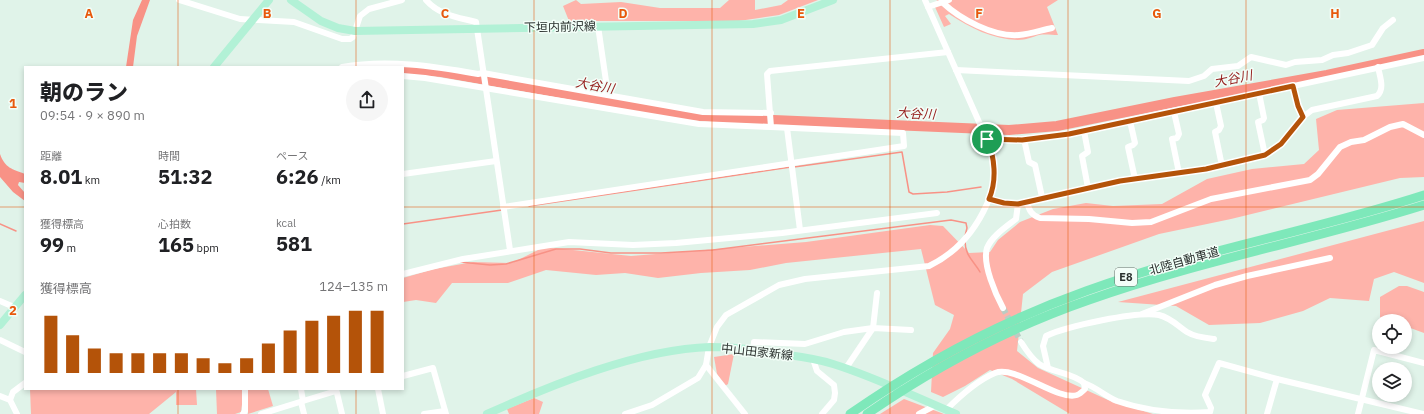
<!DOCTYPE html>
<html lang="ja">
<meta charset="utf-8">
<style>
body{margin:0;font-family:"IBM Plex Sans","Noto Sans JP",sans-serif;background:#f6f6f6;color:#202124;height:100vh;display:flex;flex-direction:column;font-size:15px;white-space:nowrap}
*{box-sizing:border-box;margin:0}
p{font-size:13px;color:#757577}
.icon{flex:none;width:22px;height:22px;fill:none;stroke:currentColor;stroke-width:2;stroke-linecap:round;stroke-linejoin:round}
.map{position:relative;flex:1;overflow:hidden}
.side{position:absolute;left:24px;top:66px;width:380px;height:324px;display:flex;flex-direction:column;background:#fff;border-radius:0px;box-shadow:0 2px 6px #0003}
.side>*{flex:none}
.buttons{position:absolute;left:1372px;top:314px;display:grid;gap:8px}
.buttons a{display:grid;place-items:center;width:40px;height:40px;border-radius:50%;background:#fff;box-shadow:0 2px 6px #0003;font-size:20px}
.pin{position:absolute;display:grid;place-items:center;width:34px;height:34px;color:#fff;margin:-17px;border:2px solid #fff;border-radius:50%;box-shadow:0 1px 4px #0007}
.round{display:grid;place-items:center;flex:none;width:42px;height:42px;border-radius:21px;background:#f6f6f6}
.headline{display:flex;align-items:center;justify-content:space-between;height:68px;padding:0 16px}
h1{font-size:22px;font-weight:800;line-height:30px}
.stats{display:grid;grid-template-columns:repeat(3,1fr);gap:6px;height:68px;padding:4px 16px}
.stats div{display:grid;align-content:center}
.stats b{font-size:20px;font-weight:800}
.stats small{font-size:11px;font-weight:400}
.stats p{font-size:11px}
.chart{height:112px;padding:8px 16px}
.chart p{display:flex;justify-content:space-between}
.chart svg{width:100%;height:72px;margin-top:4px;stroke:#b45309;stroke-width:6}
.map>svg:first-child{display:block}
</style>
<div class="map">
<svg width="1424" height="414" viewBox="0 0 1424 414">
<rect width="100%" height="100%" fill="#e0f3e9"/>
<g fill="#feb3aa">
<path d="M576,0l5,4 40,-2 39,6h60l9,-8h26v10l26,-5 7,-5h30l-39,15 -40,6h-170l-6,-15z"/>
<path d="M937,0h121l-11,7 11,28c-6,0 -13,-1 -19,0 -7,2 -13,5 -21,5 -26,-1 -48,-12 -69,-26l-4,2 6,8 -7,3 -9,-20z"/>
<path d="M1424,103v74l-24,1 -169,41 -72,15 -107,38 -29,22 -6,57 21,17 70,32 45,14h-83l-58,-35 -22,-9 -25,16 -22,11 -12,-5 2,-39 17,-24 4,-14 -19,-10 -14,-56 -135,14 -36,7 -49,3 -43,5 -33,-5 -29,2 -50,-5 -38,13h-56l-16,20 -20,-3 -13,2v-24l31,-9 39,-7 39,1 32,-16 87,9 175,-14 124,-17 13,1 26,27 21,-1 8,-12 22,-18 33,-13 33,-6 27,3 49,-2 45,-25 45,-10 52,-5 15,-14 -3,-31 21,-9z"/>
<path d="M1424,221v62l-30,-11 -20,7 -5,22 -39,-3 -27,13 -43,12 -51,2 -33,-19 -58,-4z"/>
<path d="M1399,286h8l17,6v41l-19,-7v-5l-25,-1v-23z"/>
<path d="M734,354l-6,30 -3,2 -8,-12 -3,-17z"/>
<path d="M30,389h166l1,16h-21v-13l-27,22h-118z"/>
<path d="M216,389h28l-3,23 -6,2h-18z"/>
<path d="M248,389h20l5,17 -25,8z"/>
<path d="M534,398l9,4 -4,12h-30l-2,-5z"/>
<path d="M904,399l40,15h-64z"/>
</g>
<g fill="#f89286">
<path d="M142,0h8l-13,36 -4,31h-7l7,-47z"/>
<path d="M0,154c5,14 12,15 25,20v9l-6,-1 -1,3 7,8v8l-12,-9 -13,-15z"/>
</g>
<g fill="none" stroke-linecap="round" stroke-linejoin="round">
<g stroke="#f89286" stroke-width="1.5">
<path d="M794,167l108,-15 7,40 4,2 34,-2 34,-5"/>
<path d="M529,206l262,-39"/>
<path d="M0,224l16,7"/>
<path d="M403,224l99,-14"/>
<path d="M965,241c0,15 9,20 15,31"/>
<path d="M460,262l30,3 16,-1 50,-15h24l31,4h50l52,-3 238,-30 15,3 1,5 -2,8"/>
</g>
<path stroke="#f89286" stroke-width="10" d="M403,69l38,3 245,43 40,3 283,12 48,-4 118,-24 152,-27 97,-21"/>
<path stroke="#bbccc3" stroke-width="6" stroke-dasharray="6 3" stroke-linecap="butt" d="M1003,308l18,34"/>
<g stroke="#fff" stroke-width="6">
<path d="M179,0l61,19 54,3 48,17h8l3,-2 7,-21 9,-7 33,-9"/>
<path d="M426,0c13,15 31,17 50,22l34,228"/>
<path d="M942,2c18,17 51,35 77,33 11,-1 23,-5 33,-7"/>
<path d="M928,7l21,-7"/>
<path d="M598,26l10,69"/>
<path d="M342,67c45,-8 91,-1 136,7l5,-1 220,39 68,1"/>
<path d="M956,70l233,11 15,-5 8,-7 26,-3 13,-9 35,8 9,-3 27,-2 11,-5 15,-2 24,-8 11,-17 10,-8"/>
<path d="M403,76l22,2 274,46 72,3"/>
<path d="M1293,86l5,20 5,11"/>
<path d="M1259,93l5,25 -1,2 -5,2 7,33"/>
<path d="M1216,103l5,23 -2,4 -4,2 7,34"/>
<path d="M1174,112l5,22 -2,4 -5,1 7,34"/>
<path d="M1130,121l5,22 -2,2 -5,2 7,32"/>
<path d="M787,128l13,102"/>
<path d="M1084,131l4,21 -6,4 6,32"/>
<path d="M987,139l35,1 47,-6 355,-76"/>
<path d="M1024,139l5,23 6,3 7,32"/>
<path d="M403,174l93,-13"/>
<path d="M989,199l15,4 14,1"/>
<path d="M1027,202c2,8 4,13 13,16l49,1 43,4 19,-1 60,-23 99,-19 8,-6 22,-27 11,-5 13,-2 26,-13 13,-3 21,11"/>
<path d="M503,207l401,-61 -1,-13 -132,-6 -4,-53 3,-3 178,-19"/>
<path d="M403,274l60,-15 106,-17 64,3 43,-2 106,-10 155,-20"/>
<path d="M0,301l14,6"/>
<path d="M1003,308c-7,-13 -21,-44 -16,-60 5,-12 19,-21 29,-29l2,-15 102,-23 86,-12 42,-9 17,-5 16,-11 22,-27 9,-7 65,-14c8,-7 3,-19 1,-29"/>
<path d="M1142,314l73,-29 32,-9 83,-18"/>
<path d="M0,340l25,12"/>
<path d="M753,350l1,-8 51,2 39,-12 29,-4 38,2"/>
<path d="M813,359l4,12 17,14 1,8 -1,7 -12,14"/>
<path d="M706,365l39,49"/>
<path d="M846,368l27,-40 4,-35"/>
<path d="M1048,368l-5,-22 3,-10c21,-10 91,-25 113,-21 12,3 19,11 28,17 8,5 18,6 27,7"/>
<path d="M403,376l30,-8 13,46"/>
<path d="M1084,383c12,4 21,13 33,18 29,10 62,13 93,11l1,-4 -6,-13 14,-32 58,16 146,35"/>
<path d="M336,389l6,25"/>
<path d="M378,389l5,25"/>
<path d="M0,396l10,4 3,-8 12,-9"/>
<path d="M10,400l7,14"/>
<path d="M303,401l33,-10"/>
<path d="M301,402l3,12"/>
<path d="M946,410c13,-13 32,-30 49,-37 21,-8 62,28 82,22 3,-1 6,-4 8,-6l-1,-6c-13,-11 -31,-10 -45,-19 -8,-6 -13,-14 -18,-22"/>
<path d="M243,414l2,-3v-22"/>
<path d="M261,414l42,-13 -2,-12"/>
<path d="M424,414l21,-3"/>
<path d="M625,414l27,-9 46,-27 8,-13 3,-18 8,-20 9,-12 53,-30 26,-6 124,-13c27,-13 46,-35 58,-62 2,-5 5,-10 6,-15 2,-14 0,-27 -2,-40l-66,-149"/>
<path d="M919,414l17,-9"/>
<path d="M1267,414l10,-35"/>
<path d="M1358,414l16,-64 50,13"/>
</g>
<g stroke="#b2f1d6" stroke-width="8">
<path d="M291,0l30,21 17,7 17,3 398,-7 28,-4 52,-20"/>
<path d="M214,67l55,-67"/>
<path d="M0,325l25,-30"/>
<path d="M487,414c64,-29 152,-65 223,-67 26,0 52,3 78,8 15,2 30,4 45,9 42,13 82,33 123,50"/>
</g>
<g stroke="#7ee8ba" stroke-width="9">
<path d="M850,414c73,-51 152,-93 236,-123 110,-40 227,-60 338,-96"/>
<path d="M867,414c68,-47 144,-87 222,-114 110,-39 224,-60 335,-95"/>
</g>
</g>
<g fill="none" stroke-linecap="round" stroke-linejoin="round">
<g stroke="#fff" stroke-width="8">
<path id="route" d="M1293,86l5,20 5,11 -22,27 -16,11 -59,14 -86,12 -102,23 -14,-1 -15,-4c8,-18 6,-42 -2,-60l35,1 47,-6z"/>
</g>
<use href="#route" stroke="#b45309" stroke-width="5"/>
</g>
<path fill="none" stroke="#e8590c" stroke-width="1" stroke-opacity="0.55" d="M178,0v67M356,0v67M534,0v414M712,0v414M890,0v414M1068,0v414M1246,0v414M0,207h25M403,207h1021M178,389v25M356,389v25"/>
<g text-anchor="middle" stroke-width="3" stroke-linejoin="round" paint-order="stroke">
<rect fill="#f3fef8" stroke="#666e6a" stroke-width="1" x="1115" y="268" width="22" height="18" rx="3"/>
<g font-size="11" font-weight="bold" fill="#29302d">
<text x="1126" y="281">E8</text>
</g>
<g font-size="12" fill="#29302d" stroke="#f3fef8">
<text transform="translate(560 27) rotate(-1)" y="4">下垣内前沢線</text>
<text transform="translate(1184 261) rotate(-16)" y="4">北陸自動車道</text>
<text transform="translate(757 352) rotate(6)" y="4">中山田家新線</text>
</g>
<g font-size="13" font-style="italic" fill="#951d1b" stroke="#f3fef8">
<text transform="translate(1233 78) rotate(-11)" y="5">大谷川</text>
<text transform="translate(595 85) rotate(10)" y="5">大谷川</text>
<text transform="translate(916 113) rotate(3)" y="5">大谷川</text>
</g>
</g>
<g font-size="13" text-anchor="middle" font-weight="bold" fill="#e8590c" stroke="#f3fef8" stroke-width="3" stroke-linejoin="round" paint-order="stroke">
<text x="89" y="18">A</text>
<text x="267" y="18">B</text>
<text x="445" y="18">C</text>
<text x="623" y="18">D</text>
<text x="801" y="18">E</text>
<text x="979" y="18">F</text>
<text x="1157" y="18">G</text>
<text x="1335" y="18">H</text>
<text x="13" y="108">1</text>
<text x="13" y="315">2</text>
</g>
</svg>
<div class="buttons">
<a><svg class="icon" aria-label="locate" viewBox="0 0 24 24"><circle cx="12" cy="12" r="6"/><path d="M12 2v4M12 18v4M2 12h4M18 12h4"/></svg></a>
<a><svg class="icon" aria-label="layers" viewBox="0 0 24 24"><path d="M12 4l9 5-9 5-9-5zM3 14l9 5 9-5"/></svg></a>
</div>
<div class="pin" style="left:987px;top:139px;background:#1e9e55"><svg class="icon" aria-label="arrive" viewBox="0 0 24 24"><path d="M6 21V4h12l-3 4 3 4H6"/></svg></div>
<section class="side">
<div class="headline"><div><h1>朝のラン</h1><p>09:54 · 9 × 890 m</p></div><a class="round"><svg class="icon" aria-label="share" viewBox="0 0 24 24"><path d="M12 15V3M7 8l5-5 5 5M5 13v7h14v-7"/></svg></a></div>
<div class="stats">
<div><p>距離</p><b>8.01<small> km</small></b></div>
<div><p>時間</p><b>51:32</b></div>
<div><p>ペース</p><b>6:26<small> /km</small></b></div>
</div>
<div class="stats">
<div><p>獲得標高</p><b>99<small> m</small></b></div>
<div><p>心拍数</p><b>165<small> bpm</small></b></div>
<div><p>kcal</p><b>581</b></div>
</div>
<div class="chart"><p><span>獲得標高</span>124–135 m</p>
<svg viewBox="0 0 160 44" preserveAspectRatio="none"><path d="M5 44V9M15 44V21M25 44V29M35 44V32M45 44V32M55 44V32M65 44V32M75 44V35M85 44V38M95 44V35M105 44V26M115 44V18M125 44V12M135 44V9M145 44V6M155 44V6"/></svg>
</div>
</section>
</div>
